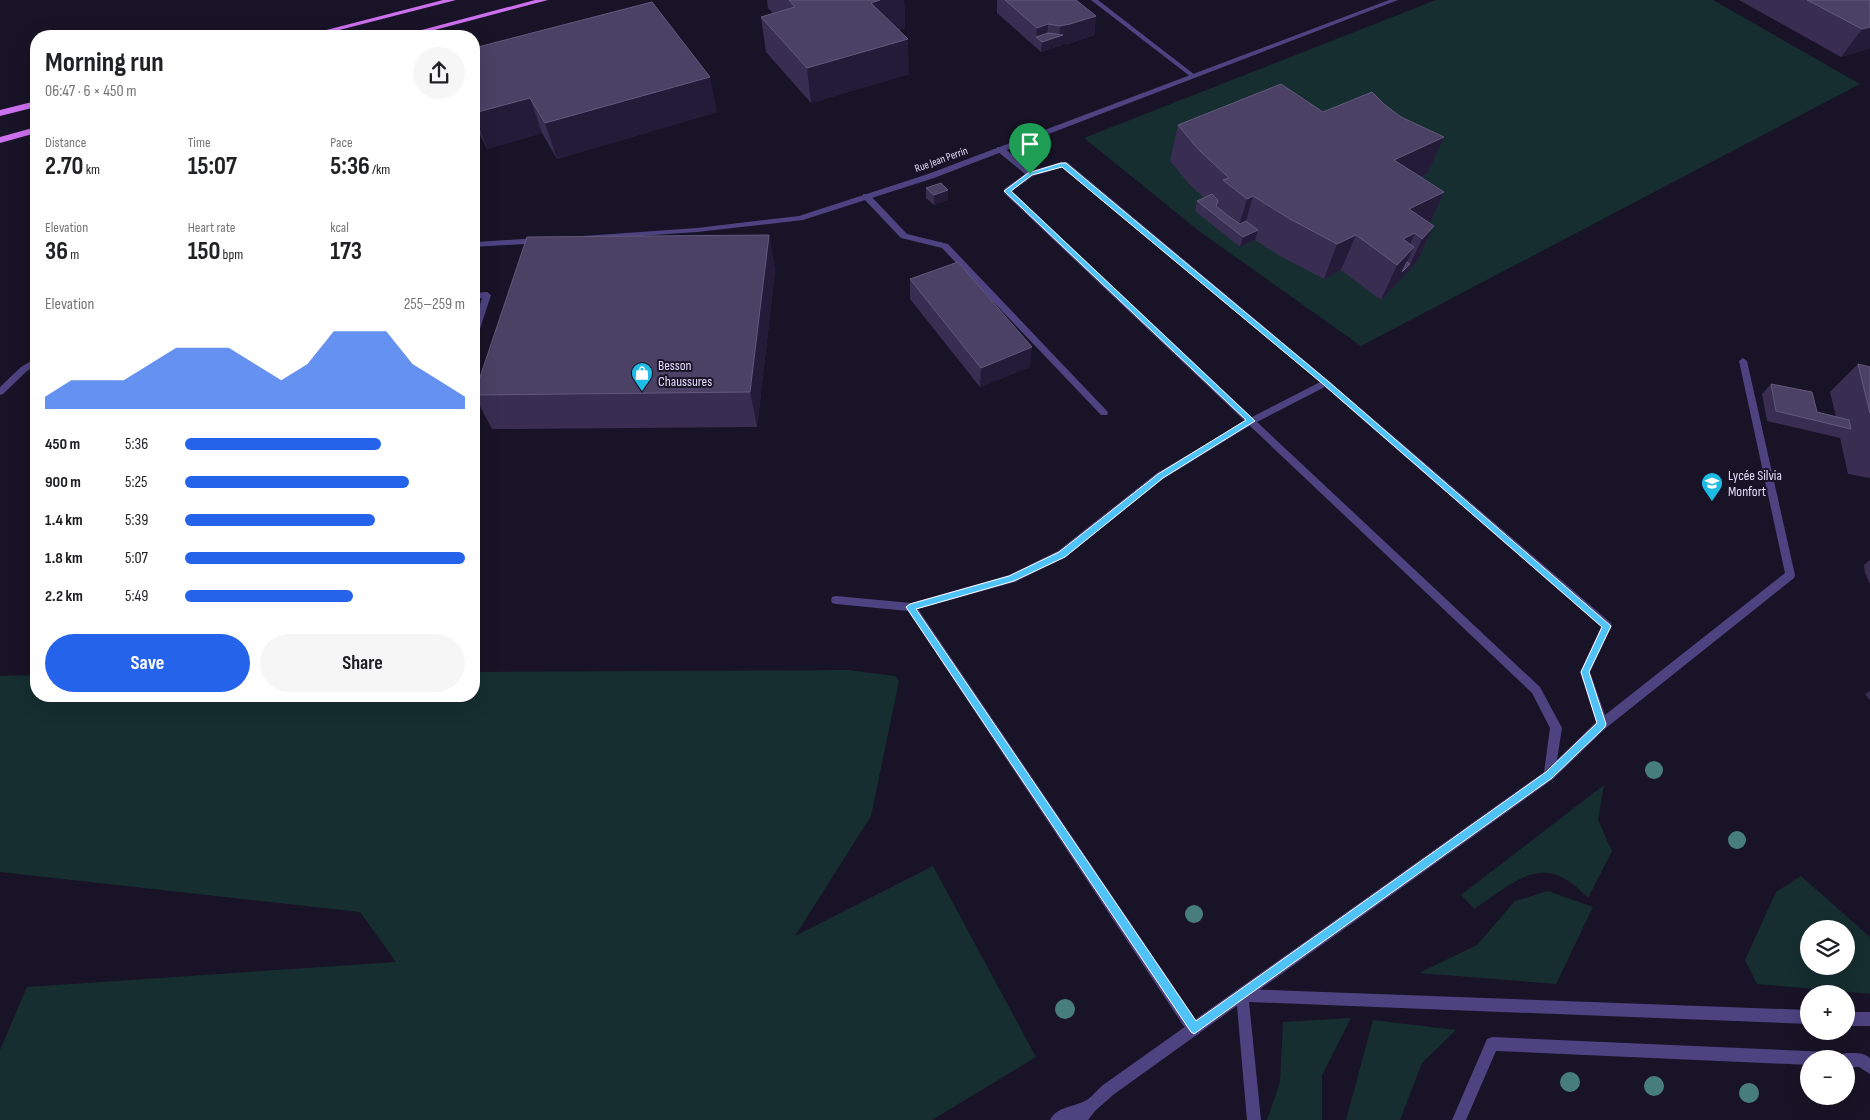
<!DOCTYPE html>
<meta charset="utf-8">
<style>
body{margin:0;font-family:"Sofia Sans Condensed",sans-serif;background:#f6f6f6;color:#202124;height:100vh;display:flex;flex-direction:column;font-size:19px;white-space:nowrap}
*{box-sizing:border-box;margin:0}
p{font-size:16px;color:#757577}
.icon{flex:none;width:28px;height:28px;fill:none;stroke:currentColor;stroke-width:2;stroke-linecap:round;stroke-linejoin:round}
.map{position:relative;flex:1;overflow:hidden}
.details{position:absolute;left:30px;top:30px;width:450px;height:672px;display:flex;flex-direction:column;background:#fff;border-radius:20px;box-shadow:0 5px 20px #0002}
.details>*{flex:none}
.fabs{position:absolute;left:1800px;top:920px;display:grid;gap:10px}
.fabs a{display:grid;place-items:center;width:55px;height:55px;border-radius:50%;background:#fff;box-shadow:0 5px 20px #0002;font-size:25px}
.pin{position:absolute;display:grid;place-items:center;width:42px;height:42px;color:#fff;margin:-51px -21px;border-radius:50% 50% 50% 0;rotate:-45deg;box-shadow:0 0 5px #0007}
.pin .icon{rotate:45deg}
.round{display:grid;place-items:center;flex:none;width:52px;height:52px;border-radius:26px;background:#f6f6f6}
.headline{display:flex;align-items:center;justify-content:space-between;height:85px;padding:0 15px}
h1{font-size:28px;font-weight:700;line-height:38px}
.stats{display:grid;grid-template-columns:repeat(3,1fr);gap:8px;height:85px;padding:5px 15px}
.stats div{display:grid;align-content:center}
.stats b{font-size:25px;font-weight:700}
.stats small{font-size:14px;font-weight:400}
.stats p{font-size:14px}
.chart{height:140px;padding:10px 15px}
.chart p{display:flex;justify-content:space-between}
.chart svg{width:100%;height:90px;margin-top:5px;fill:#2563eb;opacity:.7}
.primary-button{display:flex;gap:10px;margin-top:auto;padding:10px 15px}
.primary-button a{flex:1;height:58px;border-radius:30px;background:#2563eb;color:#fff;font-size:20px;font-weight:700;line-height:58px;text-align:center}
.primary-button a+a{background:#f6f6f6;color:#202124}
ul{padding:0 15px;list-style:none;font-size:16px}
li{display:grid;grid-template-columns:80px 60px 1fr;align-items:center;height:38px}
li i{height:12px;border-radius:6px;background:#2563eb}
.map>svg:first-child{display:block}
</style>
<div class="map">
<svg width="1870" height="1120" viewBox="0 0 1870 1120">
<rect width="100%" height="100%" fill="#181326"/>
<g fill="#162e30" fill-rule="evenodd">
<path d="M1436,0h277l147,84 -499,262 -162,-115 -115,-93z"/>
<path d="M848,670l47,6 4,5 -28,135 -76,120 138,-70 103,191 -104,63h-932v-70l27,-63 369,-25 -36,-50 -360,-40v-196l36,-1v21h438v-24z"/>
<path d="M1604,785l-6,35 14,31 -24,47c-44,-48 -70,-18 -114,11l-13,-14z"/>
<path d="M1801,876l69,61v57l-113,-10 -12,-24 31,-68zM1809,929h37v37h-37z"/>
<path d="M1548,891l45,16 -37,77 -137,-11 58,-28 38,-44z"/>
<path d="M1351,1018l-29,57v45h-55l13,-38 3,-60z"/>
<path d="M1373,1020l83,10 -34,33 -22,57h-54z"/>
</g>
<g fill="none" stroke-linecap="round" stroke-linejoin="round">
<g fill="#4c4380" fill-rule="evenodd">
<path d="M1091,0h7l97,75v2h-4z"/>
<path d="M997,147h6l28,24 30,-9h6l262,219 282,242 1,3 -22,46 15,43 180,-142 -46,-212 4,-3 4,3 48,214 -1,3 -188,150 -53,51 -440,316 -18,16 -7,9h-38c6,-13 23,-13 35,-19 6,-3 12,-11 18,-16l441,-313 6,-44 -18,-35 -528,-500v-4l21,-15 -28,-23zM1063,167l257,215 -68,35 -240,-226 21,-15zM1325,387l276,240 -21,45 16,50 -39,38 5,-32 -22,-41 -283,-265z"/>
<path d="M863,194h6l38,40 41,10 159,167 1,2 -1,2h-6l-159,-167 -41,-10 -38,-40z"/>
<path d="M487,292l4,3 -13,40 -4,3v-15l8,-25 -8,1v-6z"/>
<path d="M1492,1037l337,15 5,2 2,5h-27v6l-313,-14 -30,69h-14l35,-81z"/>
<path d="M1846,1053c9,0 17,-1 24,5v16l-11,-7h-13v-8h-6l1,-4z"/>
</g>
<g fill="#4c4380" fill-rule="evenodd">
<path d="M1251,418l3,1 2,2 -2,2 -91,56 -97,78 -51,25 -97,27 281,415 2,5 -2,5 -5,2 -5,-2 -281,-423 -72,-7 -4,-1 -1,-3 1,-3 4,-1 75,7 98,-28 49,-24 99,-78z"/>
<path d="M1242,989l567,21v14l-560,-22 12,118h-14l-11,-125 1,-5z"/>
<rect x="1846" y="1012" width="24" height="14"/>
</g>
<g fill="#4c4380" fill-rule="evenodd">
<path d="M1389,0h9l-464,178 -131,42 -106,12 -114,8 -4,-2 4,-2 114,-8 102,-12 129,-42z"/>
<path d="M538,238l4,3 -1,2 -67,4v-5z"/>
<path d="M36,358v7l-9,6 -24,23 -3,1v-8l21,-20z"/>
</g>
<g fill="#cd70ee" fill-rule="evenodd">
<path d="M443,0h13l-140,36h-13z"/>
<path d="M535,0h13l-136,36h-13z"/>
<path d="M36,101v6l-36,9v-6z"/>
<path d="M36,127v6l-36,10v-6z"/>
</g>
</g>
<g fill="#487d7d">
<circle cx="1654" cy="770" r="9"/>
<circle cx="1737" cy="840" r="9"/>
<circle cx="1194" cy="914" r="9"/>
<circle cx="1065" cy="1009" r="10"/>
<circle cx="1570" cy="1082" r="10"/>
<circle cx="1654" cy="1086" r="10"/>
<circle cx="1749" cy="1093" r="10"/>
</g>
<g fill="#392e52">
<path d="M767,0h137l1,28 -6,2 10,44 -98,29 -45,-51 -5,-35 12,-4 -5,-5z"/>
<path d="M997,0h79l20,16 -2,19 -26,9h-6v1l-21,7 -44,-39z"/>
<path d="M1739,0h131v48l-29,9z"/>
<path d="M474,48l243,64 -160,47 -15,-26 -55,16 -13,-27z"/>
<path d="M1384,104l17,13 43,20 -16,36 -8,3 24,16 -14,31 4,3 -17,36 -36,38 -40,-30 -17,9 -46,-24 -23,-15 -15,7 -45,-36 2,-10 7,-3 -14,-13 -20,-24 8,-36 145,-13z"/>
<path d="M926,188l22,12 -14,5 -8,-7z"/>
<path d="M769,235l6,36 -18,156 -265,2 -18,-34z"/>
<path d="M910,279l120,88 -50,20 -70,-88z"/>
<path d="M1858,364l12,3v111l-22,-4 -8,-36 -73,-17 -5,-27 9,-10 46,28 19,5 -6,-25z"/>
<path d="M1870,560v24l-5,-11 -1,-8z"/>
<path d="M1870,691v9l-5,-6z"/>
</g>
<g fill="#241b39">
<path d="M880,0h24l1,28 -32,9 -2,-34z"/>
<path d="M1096,16l-2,19 -26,9h-6v1l-21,7 1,-10 -6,-5 1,-9 11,-4 -1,16 12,-3 1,-11z"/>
<path d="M1870,27v21l-29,9 21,-28z"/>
<path d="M908,39l1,35 -98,29 -4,-35z"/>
<path d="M710,77l7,35 -160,47 -12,-36z"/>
<path d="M530,98l12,35 -55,16 -13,-36z"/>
<path d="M1444,137l-16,36 -48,22 14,-35z"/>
<path d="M948,190v10l-14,5v-10z"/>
<path d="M1444,192l-16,36 -13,5 -11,25 10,-11 -12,25 8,-8 -5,11 -24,25 16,-35 12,-56z"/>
<path d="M1253,196l-10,36h-6l10,-33z"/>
<path d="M1434,226l-17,36 -12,13 17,-36z"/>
<path d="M1258,230l-3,10 -15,7 3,-10z"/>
<path d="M769,235l6,36 -18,156 -7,-35z"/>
<path d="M1356,235l-15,35 -17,9 13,-35z"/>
<path d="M1032,347l-2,20 -50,20 1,-19z"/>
</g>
<g fill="#4b4164" stroke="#63597c">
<path d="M789,0h91l-9,3 37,36 -101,29 -46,-51 34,-10z"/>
<path d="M1005,0h71l20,16 -26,8 -10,2 -12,-2 -11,4z"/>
<path d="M1807,0h63v27l-8,2z"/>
<path d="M652,2l58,75 -165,46 -15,-25 -56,15v-65z"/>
<path d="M1048,33l15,2 -21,7 -6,-5z"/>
<path d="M1281,84l42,28 49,-20 12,12 17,13 43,20 -50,23 50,32 -35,17 25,17 -12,13 -7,-6 -12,6 11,8 -17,18 -41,-30 -19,9 -47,-25 -37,-23 -6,3 -24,-19 6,-2 -31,-29 -20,-24z"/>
<path d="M941,183l7,7 -14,5 -8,-7z"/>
<path d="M1212,194l6,6 -2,6 11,9 13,9 6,-3 12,9 -15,7 -46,-36z"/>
<path d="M769,235l-19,157 -276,3 53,-158z"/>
<path d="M958,262l74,85 -51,21 -71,-89z"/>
<path d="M1407,262l3,2 -8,8z"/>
<path d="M1858,364l12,3v46z"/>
<path d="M1771,384l41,8 5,20 32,8 2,9 -75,-18z"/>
</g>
<path fill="#4fc3f7" stroke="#fff" fill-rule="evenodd" d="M1061,163h5l263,219 282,244 -22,46 17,52 -1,3 -53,51 -358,256 -3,-2 -285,-425 4,-3 99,-28 50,-24 99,-78 88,-54 -242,-229 24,-18zM1062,167l262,218 278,242 -21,45 16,51 -51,49 -350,249 -280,-412 98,-28 51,-24 98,-79 92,-57 -244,-230 21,-16z"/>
<defs>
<g id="shop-pin" transform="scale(1.125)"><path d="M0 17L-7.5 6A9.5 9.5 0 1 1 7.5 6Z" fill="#1ebbe5" stroke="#181326"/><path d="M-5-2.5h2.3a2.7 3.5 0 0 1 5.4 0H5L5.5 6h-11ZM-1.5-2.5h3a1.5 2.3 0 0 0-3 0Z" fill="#fff"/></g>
<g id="school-pin" transform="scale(1.125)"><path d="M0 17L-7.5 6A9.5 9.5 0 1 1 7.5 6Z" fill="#1ebbe5" stroke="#181326"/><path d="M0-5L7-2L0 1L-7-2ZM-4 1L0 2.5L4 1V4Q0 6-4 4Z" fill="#fff"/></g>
</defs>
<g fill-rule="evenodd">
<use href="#shop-pin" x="642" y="373"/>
<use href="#school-pin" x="1712" y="483"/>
</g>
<g text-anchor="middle" stroke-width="4" stroke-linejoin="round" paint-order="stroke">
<g font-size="11" fill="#e3dcfb" stroke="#181326">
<text transform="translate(941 159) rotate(-20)" y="4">Rue Jean Perrin</text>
</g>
<g font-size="14" fill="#e3dcfb" stroke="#181326" text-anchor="start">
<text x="658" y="370">Besson<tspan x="658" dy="16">Chaussures</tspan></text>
<text x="1728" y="480">Lycée Silvia<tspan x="1728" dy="16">Monfort</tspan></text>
</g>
</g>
</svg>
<div class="fabs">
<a><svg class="icon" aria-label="layers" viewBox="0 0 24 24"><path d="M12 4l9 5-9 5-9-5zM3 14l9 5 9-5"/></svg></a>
<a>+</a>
<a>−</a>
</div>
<div class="pin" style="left:1030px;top:174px;background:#1e9e55"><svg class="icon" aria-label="arrive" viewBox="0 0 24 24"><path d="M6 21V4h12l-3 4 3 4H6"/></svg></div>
<section class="details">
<div class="headline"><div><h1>Morning run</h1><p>06:47 · 6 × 450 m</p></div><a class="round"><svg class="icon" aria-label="share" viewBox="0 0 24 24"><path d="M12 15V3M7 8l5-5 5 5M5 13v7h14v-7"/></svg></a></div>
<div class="stats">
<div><p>Distance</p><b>2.70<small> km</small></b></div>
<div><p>Time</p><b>15:07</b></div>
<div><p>Pace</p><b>5:36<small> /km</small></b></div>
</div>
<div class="stats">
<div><p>Elevation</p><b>36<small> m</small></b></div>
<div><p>Heart rate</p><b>150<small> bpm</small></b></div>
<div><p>kcal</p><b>173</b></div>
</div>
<div class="chart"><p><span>Elevation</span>255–259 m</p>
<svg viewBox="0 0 160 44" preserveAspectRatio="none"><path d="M0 44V38L10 30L20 30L30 30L40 22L50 14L60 14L70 14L80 22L90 30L100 22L110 6L120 6L130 6L140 22L150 30L160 38V44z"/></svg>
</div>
<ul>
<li><b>450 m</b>5:36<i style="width:70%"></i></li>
<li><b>900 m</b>5:25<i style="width:80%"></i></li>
<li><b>1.4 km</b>5:39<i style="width:68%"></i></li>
<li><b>1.8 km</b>5:07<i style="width:100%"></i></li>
<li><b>2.2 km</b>5:49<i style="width:60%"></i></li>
</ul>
<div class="primary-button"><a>Save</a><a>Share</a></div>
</section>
</div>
